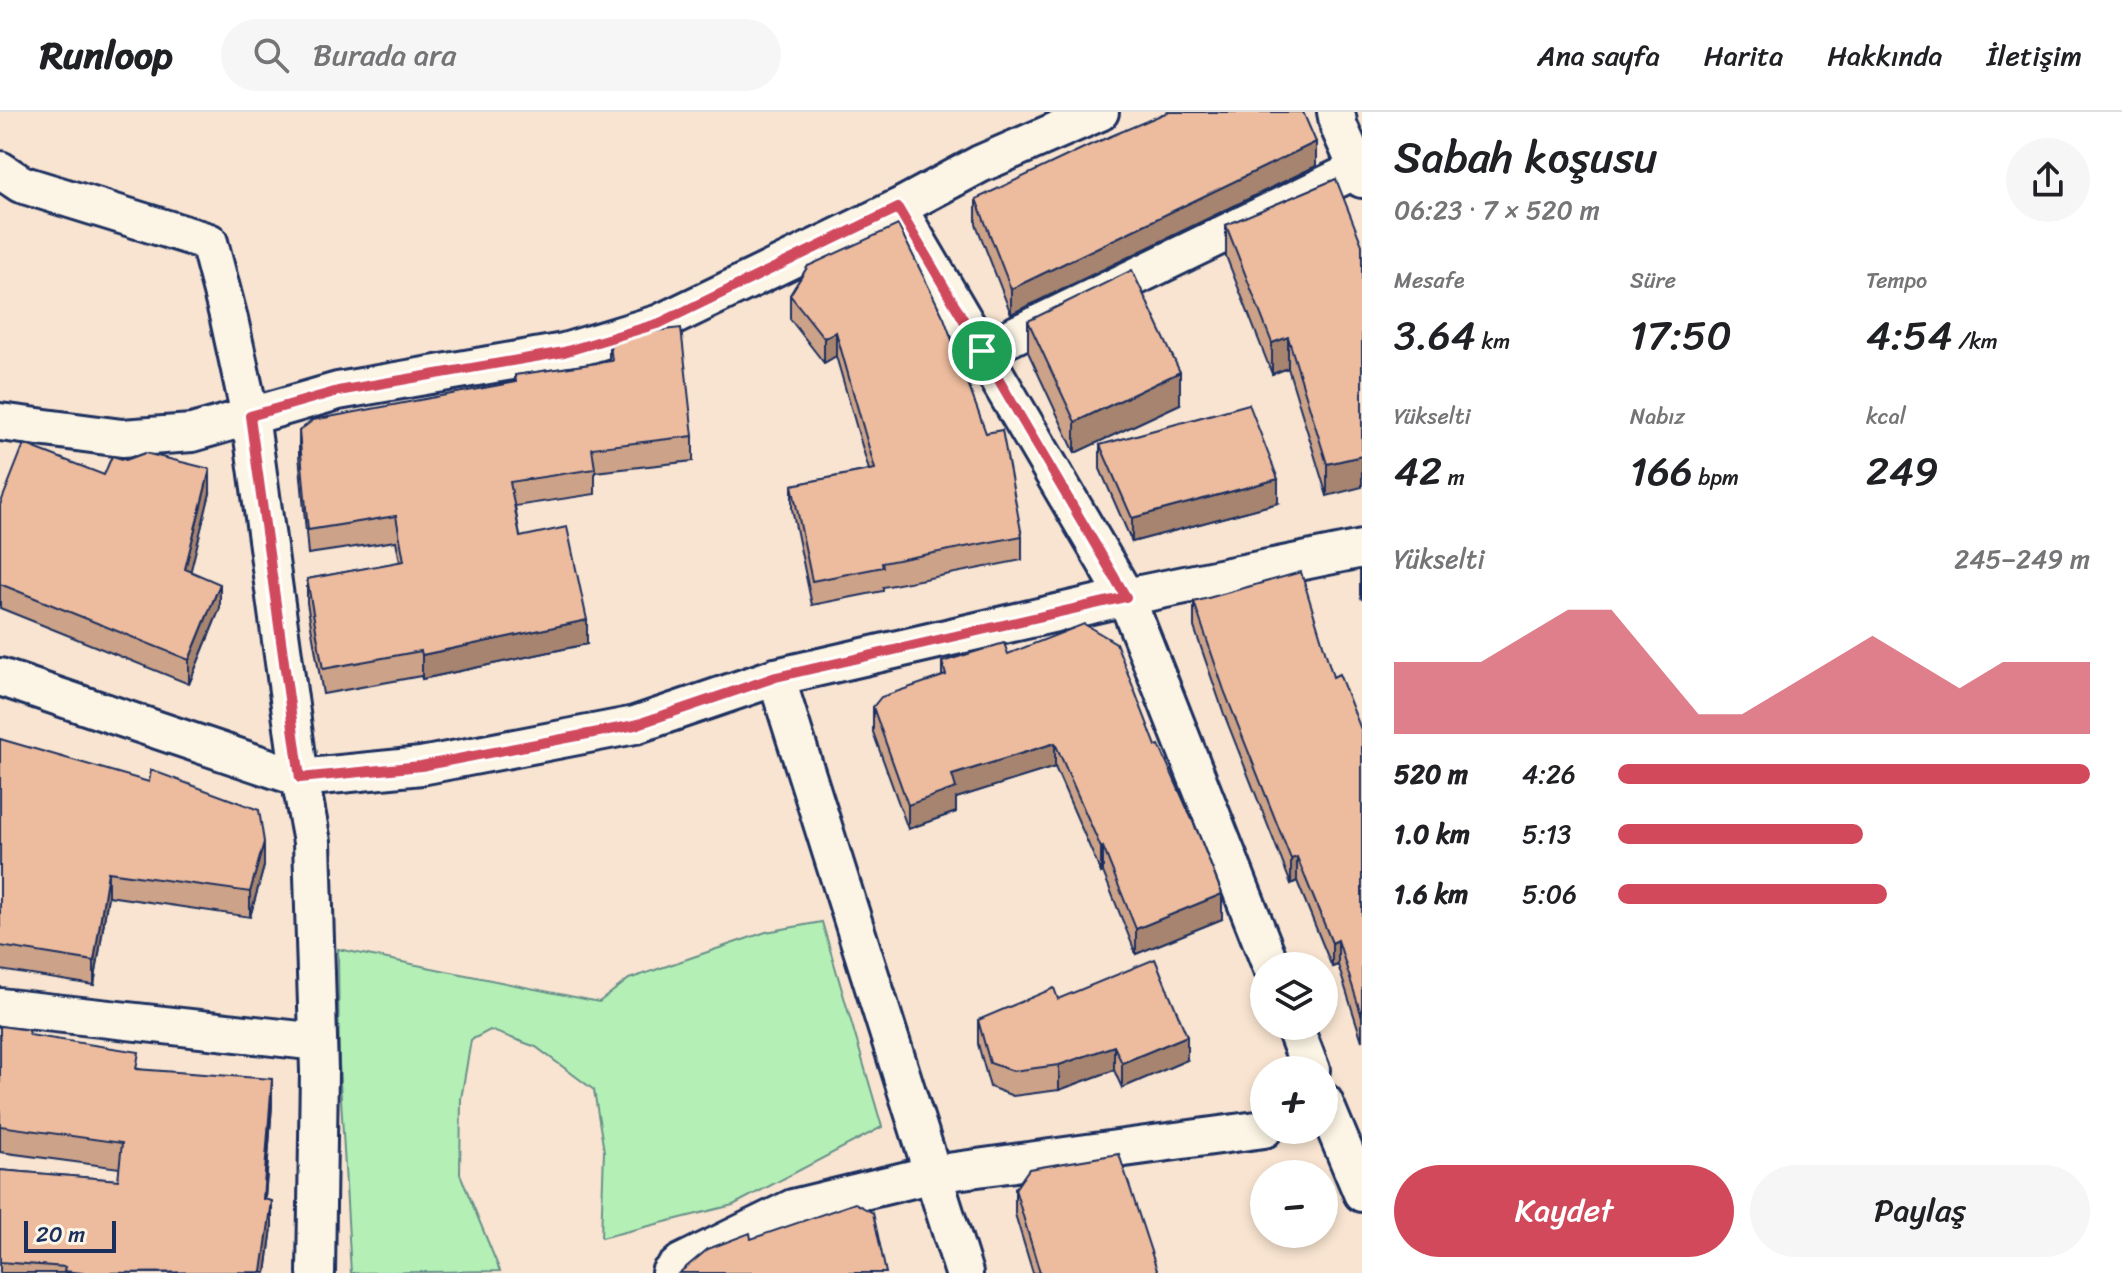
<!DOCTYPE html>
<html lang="tr">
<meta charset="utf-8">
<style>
body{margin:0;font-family:Sriracha,sans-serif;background:#f6f6f6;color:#202124;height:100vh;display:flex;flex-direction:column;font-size:30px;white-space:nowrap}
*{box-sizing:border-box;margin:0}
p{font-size:26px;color:#757577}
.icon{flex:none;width:44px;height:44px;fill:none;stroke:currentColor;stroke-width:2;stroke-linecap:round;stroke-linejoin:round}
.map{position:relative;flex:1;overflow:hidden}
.side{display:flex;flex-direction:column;background:#fff;width:760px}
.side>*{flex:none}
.controls{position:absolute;left:1250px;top:840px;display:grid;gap:16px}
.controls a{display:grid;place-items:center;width:88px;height:88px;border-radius:50%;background:#fff;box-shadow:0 4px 12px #0003;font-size:40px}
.scale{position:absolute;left:24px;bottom:20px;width:92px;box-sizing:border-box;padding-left:8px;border:4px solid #1b2f5e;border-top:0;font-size:22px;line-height:28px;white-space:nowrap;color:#1b2f5e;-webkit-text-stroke:6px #fcf5e5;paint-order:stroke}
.pin{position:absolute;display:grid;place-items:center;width:68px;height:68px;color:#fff;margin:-34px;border:4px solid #fff;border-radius:50%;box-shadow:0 2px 8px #0007}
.round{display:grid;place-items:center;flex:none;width:84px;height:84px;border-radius:42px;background:#f6f6f6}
.overview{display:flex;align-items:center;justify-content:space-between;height:136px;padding:0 32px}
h1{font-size:44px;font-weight:600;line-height:60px}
.metrics{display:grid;grid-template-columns:repeat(3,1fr);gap:12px;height:136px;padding:8px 32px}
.metrics div{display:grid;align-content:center}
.metrics b{font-size:40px;font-weight:600}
.metrics small{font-size:22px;font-weight:400}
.metrics p{font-size:22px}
.chart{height:224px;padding:16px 32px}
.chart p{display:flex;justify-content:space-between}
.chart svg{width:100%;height:144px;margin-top:8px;fill:#d1495b;opacity:.7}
.action{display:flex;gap:16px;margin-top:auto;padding:16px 32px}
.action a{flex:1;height:92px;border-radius:48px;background:#d1495b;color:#fff;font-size:32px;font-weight:600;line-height:92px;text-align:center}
.action a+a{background:#f6f6f6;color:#202124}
ul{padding:0 32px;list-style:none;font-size:26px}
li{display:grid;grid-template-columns:128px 96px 1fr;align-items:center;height:60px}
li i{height:20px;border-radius:10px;background:#d1495b}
header{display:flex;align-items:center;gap:48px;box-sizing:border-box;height:112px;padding:0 40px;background:#fff;border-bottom:2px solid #e0e0e0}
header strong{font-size:38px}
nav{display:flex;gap:44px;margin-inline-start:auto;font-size:28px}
.search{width:560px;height:72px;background:#f6f6f6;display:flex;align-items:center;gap:20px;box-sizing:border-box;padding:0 28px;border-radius:44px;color:#757577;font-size:30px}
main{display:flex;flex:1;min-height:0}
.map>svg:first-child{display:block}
</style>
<header>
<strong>Runloop</strong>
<div class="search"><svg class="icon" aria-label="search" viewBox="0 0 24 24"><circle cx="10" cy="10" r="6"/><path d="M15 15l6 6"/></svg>Burada ara</div>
<nav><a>Ana sayfa</a><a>Harita</a><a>Hakkında</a><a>İletişim</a></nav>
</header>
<main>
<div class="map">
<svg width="1362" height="1161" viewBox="0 0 1362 1161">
<rect width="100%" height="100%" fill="#f8e4d0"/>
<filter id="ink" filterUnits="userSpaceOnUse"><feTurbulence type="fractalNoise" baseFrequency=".0125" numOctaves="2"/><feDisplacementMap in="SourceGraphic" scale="16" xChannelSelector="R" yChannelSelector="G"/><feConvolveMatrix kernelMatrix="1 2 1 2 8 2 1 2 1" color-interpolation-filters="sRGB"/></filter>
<g filter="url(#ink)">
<path fill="#b4f0b5" stroke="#68908a" stroke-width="2" d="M822,810l60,205 -149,78 -132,33 3,-87 -10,-61 -58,-43 -46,-17 -19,10 -10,59 -1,75 40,97 -149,2 -12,-210 -1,-114 261,53 30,-23 137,-47z"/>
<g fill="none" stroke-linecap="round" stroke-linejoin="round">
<g stroke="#1b2f5e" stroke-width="42">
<g id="street">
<path d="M1336,0l3,15 23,52"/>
<path d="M0,58l21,14 188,58 20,77 21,97 50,362 12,64 7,229 -3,202"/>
<path d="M898,96l228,389 145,369"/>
<path d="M982,239l376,-182"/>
<path d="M0,310l122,16 70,-5 146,-42 226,-39 96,-29 238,-115 82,-44 120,-52"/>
<path d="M0,565l300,101 121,-12 214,-41 141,-48 350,-80 236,-48"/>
<path d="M776,565l188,596"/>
<path d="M0,895l318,35"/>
<path d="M1294,914l17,44"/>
<path d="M1324,990l38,91"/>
<path d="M670,1161l11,-10 112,-55 140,-34 331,-45"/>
</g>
</g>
<use href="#street" stroke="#fcf5e5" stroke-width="36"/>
</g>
<g fill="#cca288" stroke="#1b2f5e" stroke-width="2">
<path d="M1316,54l-305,148 -35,-90v-25z"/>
<path d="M1336,67l-9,317 -39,-128 -16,6 -46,-118v-31z"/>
<path d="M808,154l214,270v24l-139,27v4l-71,14 -20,-96v-24l77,-15 -33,-114 -12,7 -34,-44v-24z"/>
<path d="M1028,209l152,83 -105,49 -47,-101z"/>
<path d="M609,224l84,100v25l-98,11v22l-80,12 5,31 67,107 -165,35 -1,-3 -98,18 -16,-91v-24l93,-17 -4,-21 -88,13 -9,-99v-24l216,-49v-7l94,-14z"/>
<path d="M1100,333l178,58 -146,39 -32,-73z"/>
<path d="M104,363l106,18 -20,78 30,37 -31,76 -189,-76v-103z"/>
<path d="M1360,458h2v30l-2,-5z"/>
<path d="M1194,490l139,75 29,55v309l-24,-76 -6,2 -35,-86 -6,3 -67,-170 -30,-87z"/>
<path d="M1008,542l214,265 -86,35 -33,-82 -2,1 -46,-106 -99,31v14l-48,17 -35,-97v-25l69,-31v-14z"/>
<path d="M0,627l264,127 -14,51 -142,-21 -14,89 -94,-15z"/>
<path d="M1058,887l129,61 -65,28 -8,-18 -55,20 -46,6 -23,-9 -12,-43v-24z"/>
<path d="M0,914l139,43 133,36 -7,94 7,28 -6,46h-266v-103l118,10 2,-12 -120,-16z"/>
<path d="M1015,1077l143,84h-125l-18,-59z"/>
</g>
<g fill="#a6846f" stroke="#1b2f5e" stroke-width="2">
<path d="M1316,30v24l-305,148v-25z"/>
<path d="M836,220v24l-12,7v-25z"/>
<path d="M1288,225v31l-16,6v-31z"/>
<path d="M1180,260v32l-105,49v-31z"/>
<path d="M1362,344v31l-35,9v-32z"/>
<path d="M210,357v24l-25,101v-25z"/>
<path d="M1278,367v24l-146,39v-24z"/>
<path d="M220,472v24l-31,76v-24z"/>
<path d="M587,508v24l-165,35v-24z"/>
<path d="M1055,631v24l-99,31v14l-48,17v-24l44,-30z"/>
<path d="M264,730v24l-14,51v-25z"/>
<path d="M1103,735v25l-2,1v-25z"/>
<path d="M1297,745v24l-6,3v-25z"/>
<path d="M108,760v24l-14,89v-24z"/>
<path d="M1222,782v25l-86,35v-25z"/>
<path d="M1338,828v25l-6,2v-24z"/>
<path d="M1187,924v24l-65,28v-25z"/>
<path d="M1114,934v24l-55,20v-25z"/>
<path d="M272,967v26l-9,120v-26z"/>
<path d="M272,1089v26l-6,46h-5z"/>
</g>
<g fill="#edbc9e" stroke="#1b2f5e" stroke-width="2">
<path d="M1168,0h135l13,30 -305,147 -35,-90 114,-54z"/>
<path d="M1336,67l26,66v211l-35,8 -39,-127 -16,6 -46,-118z"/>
<path d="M898,113l46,93 42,115 16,-3 20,106 -140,27 1,4 -71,14 -20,-96 83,-16 -39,-137 -12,6 -34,-43 18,-29z"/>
<path d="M1132,158l48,102 -105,50 -47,-101z"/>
<path d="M681,216l12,108 -101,12 3,21 -85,13 10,55 47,-10 20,93 -165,35 -1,-4 -98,18 -16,-90 97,-18 -8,-45 -88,14 -9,-99 14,-11 203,-38 -1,-7 97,-14 -3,-25z"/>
<path d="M1249,292l29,75 -146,39 -32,-73z"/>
<path d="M24,332l80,31 8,-19 14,4 19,-7 65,16 -25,100 35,15 -31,76 -189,-76v-79z"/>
<path d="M1301,460l32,105 6,-3 23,58v285l-24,-77 -6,3 -35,-86 -6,2 -67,-169 -30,-88z"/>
<path d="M1084,512l32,19 40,103 3,-1 39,88 24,61 -86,35 -33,-82 -2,1 -46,-105 -103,32 4,13 -48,17 -35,-98 8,-10 65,-22 -4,-13 62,-19 4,11z"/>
<path d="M0,627l149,43 2,-12 108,40 5,32 -14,50 -142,-20 -14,89 -94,-15z"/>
<path d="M1155,847l32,77 -65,27 -8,-17 -55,19 -46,6 -23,-8 -12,-43 76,-32 4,11z"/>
<path d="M0,914l29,4v5l110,17 -3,17 136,10 -9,120 9,2 -10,71 -179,1 -19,-2 1,-4 -65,-5v-92l118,10 4,-37 -122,-17z"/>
<path d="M1119,1042l39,119h-118l-25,-84 14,-20z"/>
<path d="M855,1091l18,10 13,60h-207l29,-24 42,-16 1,6z"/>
</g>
</g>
<g fill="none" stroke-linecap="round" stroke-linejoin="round" filter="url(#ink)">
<g stroke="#fff" stroke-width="16">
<path id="route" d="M898,96l228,389 -350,80 -141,48 -214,41 -121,12 -50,-362 88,-25 226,-39 96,-29z"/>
</g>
<use href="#route" stroke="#d1495b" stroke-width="10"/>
</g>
</svg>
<div class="controls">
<a><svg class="icon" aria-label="layers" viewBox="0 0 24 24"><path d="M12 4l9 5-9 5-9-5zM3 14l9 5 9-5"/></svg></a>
<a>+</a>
<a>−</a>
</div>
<div class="scale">20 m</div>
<div class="pin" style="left:982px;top:239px;background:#1e9e55"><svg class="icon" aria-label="arrive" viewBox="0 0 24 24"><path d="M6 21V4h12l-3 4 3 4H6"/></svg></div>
</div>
<section class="side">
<div class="overview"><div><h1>Sabah koşusu</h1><p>06:23 · 7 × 520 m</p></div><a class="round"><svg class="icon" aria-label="share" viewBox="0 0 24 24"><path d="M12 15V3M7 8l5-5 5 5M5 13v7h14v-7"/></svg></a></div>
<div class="metrics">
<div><p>Mesafe</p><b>3.64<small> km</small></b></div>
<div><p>Süre</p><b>17:50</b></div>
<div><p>Tempo</p><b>4:54<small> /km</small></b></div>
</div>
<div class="metrics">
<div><p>Yükselti</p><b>42<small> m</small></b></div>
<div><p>Nabız</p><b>166<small> bpm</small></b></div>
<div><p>kcal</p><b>249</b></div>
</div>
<div class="chart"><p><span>Yükselti</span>245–249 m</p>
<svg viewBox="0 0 160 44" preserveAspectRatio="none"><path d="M0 44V22L10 22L20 22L30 14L40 6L50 6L60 22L70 38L80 38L90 30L100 22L110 14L120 22L130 30L140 22L150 22L160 22V44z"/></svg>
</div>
<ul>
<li><b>520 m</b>4:26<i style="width:100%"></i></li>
<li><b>1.0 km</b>5:13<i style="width:52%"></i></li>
<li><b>1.6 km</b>5:06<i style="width:57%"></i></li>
</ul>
<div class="action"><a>Kaydet</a><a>Paylaş</a></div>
</section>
</main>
